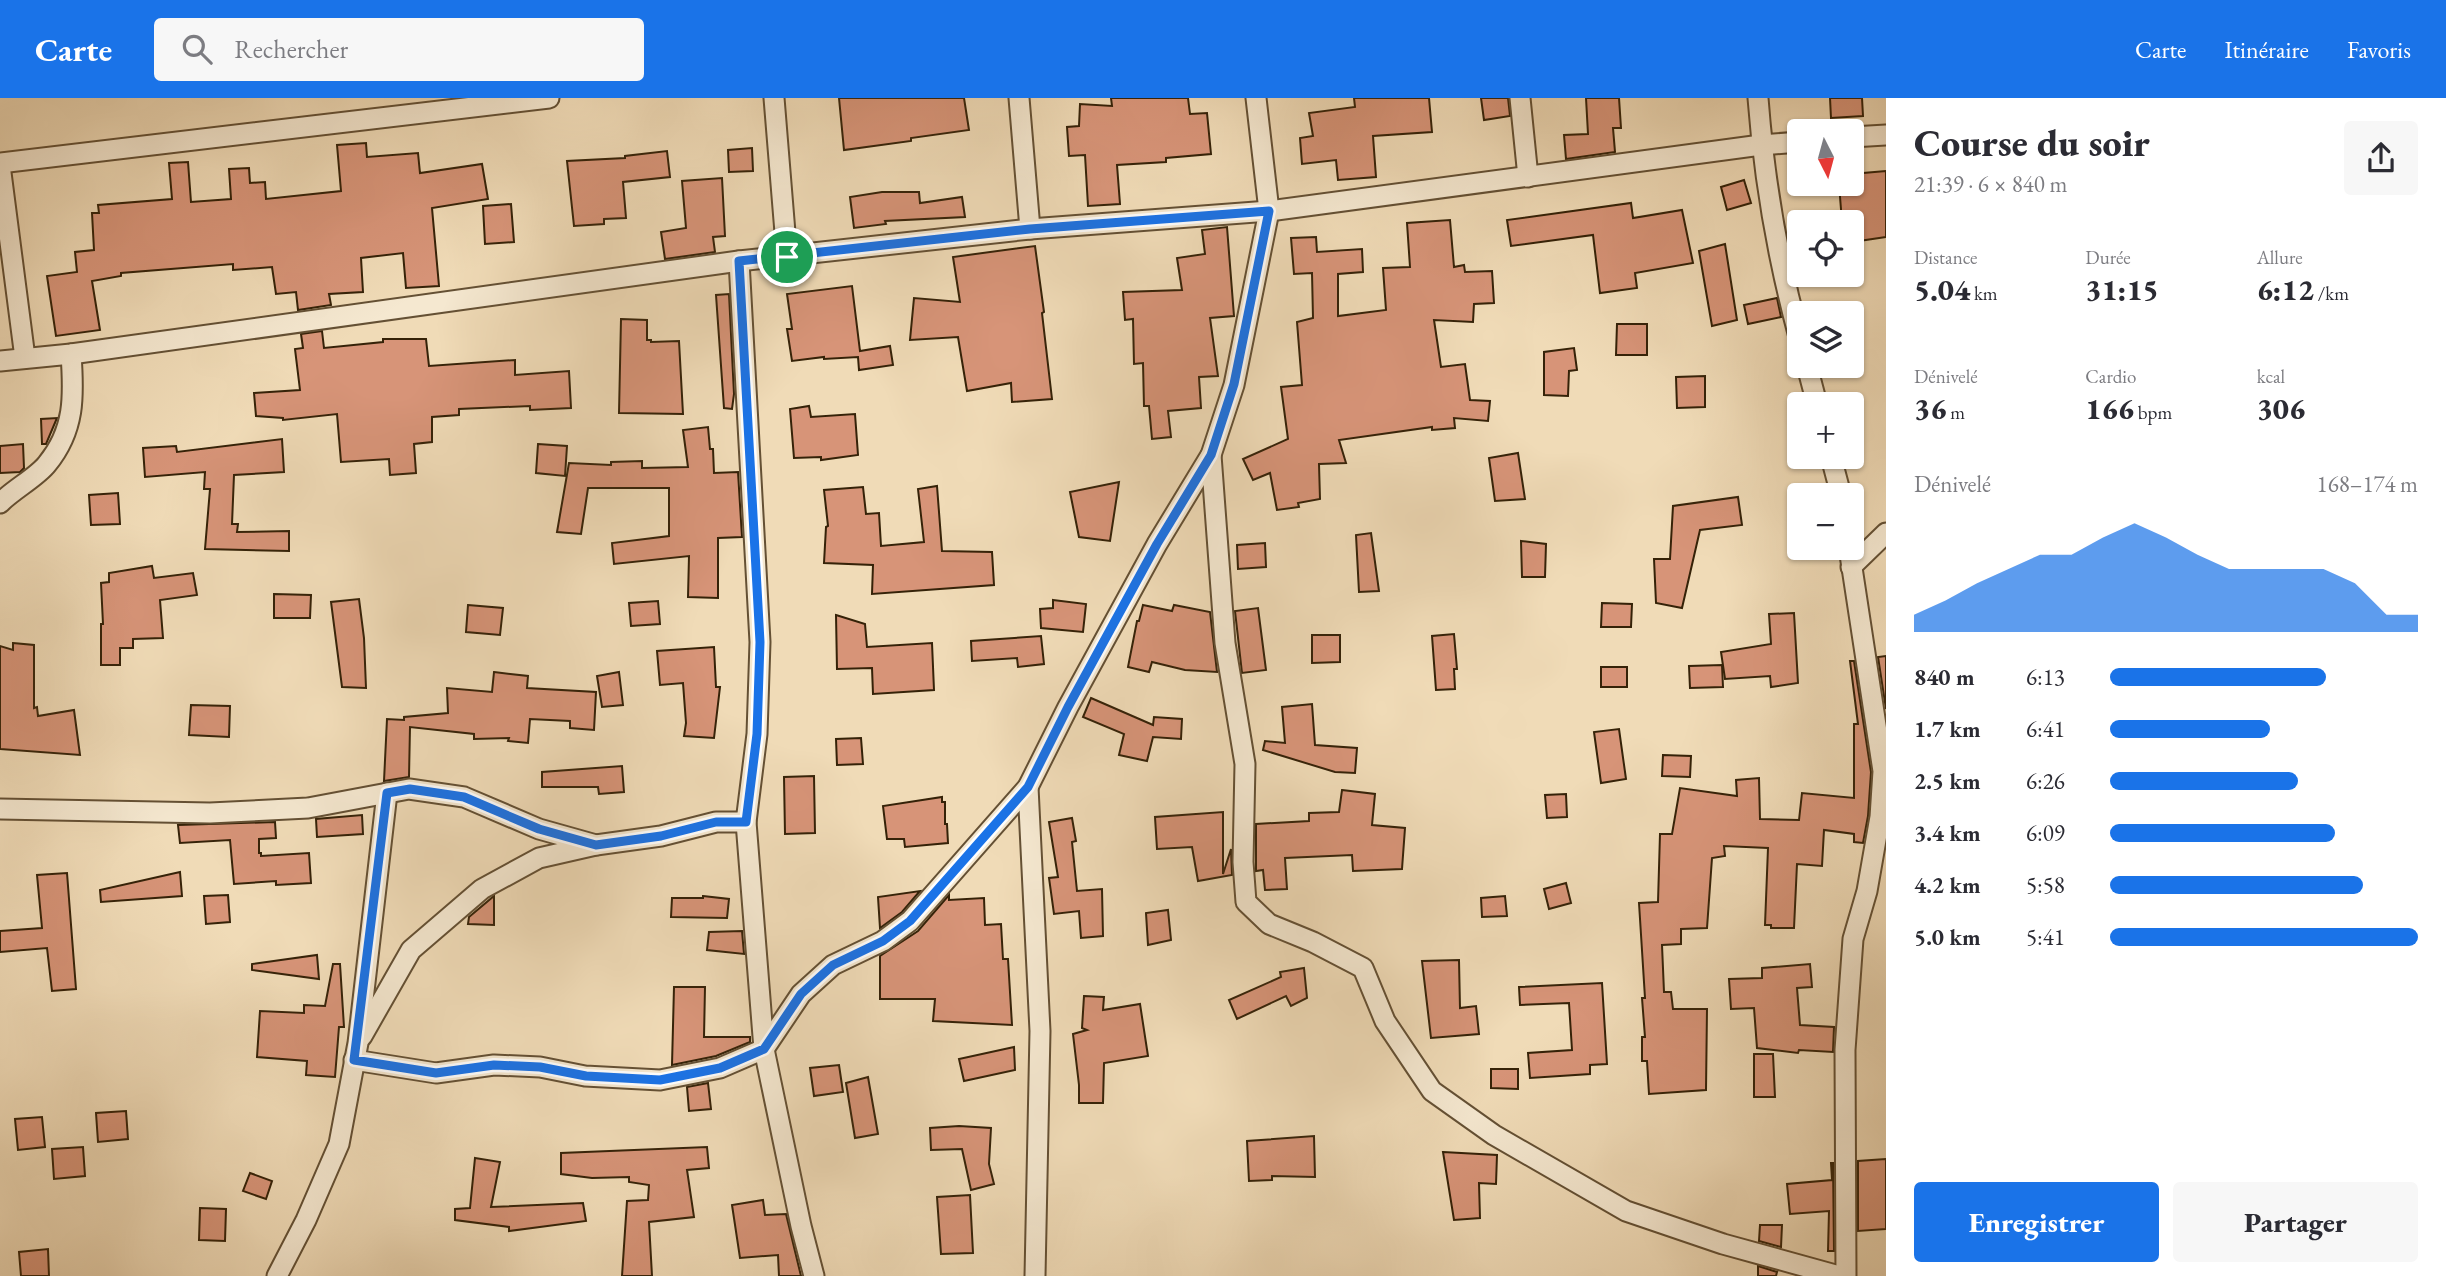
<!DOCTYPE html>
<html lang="fr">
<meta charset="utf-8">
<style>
body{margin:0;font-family:"EB Garamond",serif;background:#f7f7f7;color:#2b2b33;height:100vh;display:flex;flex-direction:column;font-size:26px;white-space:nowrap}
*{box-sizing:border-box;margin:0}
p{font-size:23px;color:#7c7c81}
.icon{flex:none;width:38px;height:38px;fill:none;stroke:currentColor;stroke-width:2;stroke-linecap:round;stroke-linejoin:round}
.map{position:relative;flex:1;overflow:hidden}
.drawer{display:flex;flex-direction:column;background:#fff;width:560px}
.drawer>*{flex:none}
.needle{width:46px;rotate:174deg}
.fabs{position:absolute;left:1787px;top:21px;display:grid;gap:14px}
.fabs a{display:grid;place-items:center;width:77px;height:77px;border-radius:7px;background:#fff;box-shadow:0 2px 5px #0004;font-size:35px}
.pin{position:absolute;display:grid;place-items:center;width:60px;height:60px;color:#fff;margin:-30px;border:4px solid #fff;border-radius:50%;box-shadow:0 2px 7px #0007}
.round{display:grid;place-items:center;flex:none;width:74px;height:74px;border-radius:7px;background:#f7f7f7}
.headline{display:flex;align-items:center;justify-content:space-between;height:119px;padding:0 28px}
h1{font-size:38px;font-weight:800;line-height:52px}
.stats{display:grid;grid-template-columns:repeat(3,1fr);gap:10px;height:119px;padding:7px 28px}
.stats div{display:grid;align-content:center}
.stats b{font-size:30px;font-weight:800}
.stats small{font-size:19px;font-weight:400}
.stats p{font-size:19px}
.chart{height:196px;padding:14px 28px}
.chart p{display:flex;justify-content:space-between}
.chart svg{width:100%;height:126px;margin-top:7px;fill:#1a73e8;opacity:.7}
.action{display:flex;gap:14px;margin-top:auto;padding:14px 28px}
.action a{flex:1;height:80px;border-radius:7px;background:#1a73e8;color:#fff;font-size:28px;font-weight:800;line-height:80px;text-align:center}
.action a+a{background:#f7f7f7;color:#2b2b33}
ul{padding:0 28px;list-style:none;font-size:23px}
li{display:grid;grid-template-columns:112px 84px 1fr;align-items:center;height:52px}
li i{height:18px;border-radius:9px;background:#1a73e8}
header{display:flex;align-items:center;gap:42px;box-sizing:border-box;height:98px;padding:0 35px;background:#1a73e8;color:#fff}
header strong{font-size:33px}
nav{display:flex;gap:38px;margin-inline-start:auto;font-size:24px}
.search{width:490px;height:63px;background:#f7f7f7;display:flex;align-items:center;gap:18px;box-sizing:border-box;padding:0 24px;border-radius:7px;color:#7c7c81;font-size:26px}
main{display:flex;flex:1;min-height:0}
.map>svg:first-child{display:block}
</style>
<header>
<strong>Carte</strong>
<div class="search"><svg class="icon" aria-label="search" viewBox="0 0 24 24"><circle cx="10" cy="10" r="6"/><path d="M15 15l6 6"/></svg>Rechercher</div>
<nav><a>Carte</a><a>Itinéraire</a><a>Favoris</a></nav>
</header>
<main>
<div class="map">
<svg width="1886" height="1178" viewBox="0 0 1886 1178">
<rect width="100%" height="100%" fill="#f0dbb7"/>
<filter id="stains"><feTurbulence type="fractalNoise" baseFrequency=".00286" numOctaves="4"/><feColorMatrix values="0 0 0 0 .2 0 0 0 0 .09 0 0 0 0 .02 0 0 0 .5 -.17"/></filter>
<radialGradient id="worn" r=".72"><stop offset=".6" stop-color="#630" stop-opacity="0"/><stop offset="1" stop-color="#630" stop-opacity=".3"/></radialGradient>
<g fill="#d79478" stroke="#352208" stroke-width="2">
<path d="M839,0h125l5,32 -58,8v3l-67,9z"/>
<path d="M1111,0h77l2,16 17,-1 4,41 -45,4v4l-49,3 3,39 -32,2 -3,-51 -16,1 -2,-29 12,-1 1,-22 32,2z"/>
<path d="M1354,0h75l3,34 -59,4 3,41 -38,3 -2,-20 -34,4 -2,-26 13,-2 -4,-23 46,-6z"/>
<path d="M1481,0h27l2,18 -26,4z"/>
<path d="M1586,0h33l2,30h-8l2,24 -49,7 -2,-24 24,-1z"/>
<path d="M1830,0h32l1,18 -32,2z"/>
<path d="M366,45l1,14 51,-4 2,20 62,-9 6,35 -56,9 7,78 -33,2 -3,-35 -42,5 2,34 -34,2 2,11 -33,5 -2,-18 -20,2 -4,-27 -39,3v-6l-112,9v3l-29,5 8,49 -44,6 -9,-60 30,-4 -2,-20 19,-2 -2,-37h7l-1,-8 74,-6 -3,-36 19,-1 3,40 40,-3 -2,-30 20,-1 1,15 15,-1 1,17 75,-8 -4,-46z"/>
<path d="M752,50l1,23 -24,1 -1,-22z"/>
<path d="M667,53l3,26 -47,5 3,36 -22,1v5l-30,2 -7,-65 58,-3v-2z"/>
<path d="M1886,73v66l-34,5v-20h-10l-3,-38h13v-10z"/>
<path d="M722,80l3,58 -12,1 2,15 -50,7 -4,-27 25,-4 -4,-47z"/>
<path d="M1744,82l7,23 -24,7 -6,-23z"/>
<path d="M882,94h37l1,11 42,-6 3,20 -80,4 1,3 -32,4 -4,-31z"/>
<path d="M1631,105l2,15 49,-8 11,53 -58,10 2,15 -37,5 -7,-58 -82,11 -4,-26z"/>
<path d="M511,106l3,38 -29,2 -2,-38z"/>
<path d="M1450,122l4,47 10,-2 1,7 27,-1 2,32 -20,1 -1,18 -39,-2 7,47 24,-3 5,36 20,1 -2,20 -34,-3 1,10 -23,2v-3l-93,13 7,23 -27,1 1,35 -22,4 1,4 -22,3 -7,-37 -17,7 -10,-21 45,-20 -7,-52 21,-2 -5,-63 16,-4 -1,-45 -18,1 -3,-36 25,-1 1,15 45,-3 1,23 -25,2v42l48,-6 -3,-42 27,-1 -3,-44z"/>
<path d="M1227,129l7,89 -24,2 8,58 -19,1 2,31 -33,3 3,26 -19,2 -3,-33h-5l-1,-43 -9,1 -1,-45 -8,1 -2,-28 59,-2 -5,-32 28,-4 -3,-24z"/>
<path d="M1725,146l12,76 -25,6 -13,-75z"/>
<path d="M1035,148l9,66 -2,1 10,86 -40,3 -1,-19 -44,8 -9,-54 -48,3 4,-42 46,4 -7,-45z"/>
<path d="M852,188l8,65 30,-5 3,19 -34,5 -1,-13 -34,2v-2l-32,4 -5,-32h5l-5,-35z"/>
<path d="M729,196l5,100 -2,15 -8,-1 -8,-113z"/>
<path d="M1777,200l4,19 -33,7 -4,-19z"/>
<path d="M621,221l26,1v20h4v2l28,-1 4,73 -64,-1z"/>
<path d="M1617,226h30v31h-31z"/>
<path d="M322,233l2,17 59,-6v-3h43l3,27 86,-6v15l54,-4 2,37 -41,2v-4l-71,3v6l-27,2v25l-18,2 2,29 -26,2 -1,-16 -48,3 -4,-48 -54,6v-2l-27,-2 -2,-23 46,-3 -5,-41 8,-1 -2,-14z"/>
<path d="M1574,250l3,22 -8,1 -1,25 -24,-1v-43z"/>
<path d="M1705,278v31l-28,1 -1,-31z"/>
<path d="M809,308l2,11 44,-3 3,41 -37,5v-3l-27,1 -4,-49z"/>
<path d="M57,320l-11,26h-4l-1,-25z"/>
<path d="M708,329l2,22h3l1,24 24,-1 4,65 -24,1v60l-30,-1 1,-41 -75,8 -2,-21 57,-7v-48h-81l-7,46 -24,-2 12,-69 42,2v-3l31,-1v7l46,-1 -5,-37z"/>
<path d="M282,341l2,33 -50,3 -2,49h6l-1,8 52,-1v20l-84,-2 5,-60h-6l1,-17 -60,5 -2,-29 33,-2 1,6z"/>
<path d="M23,346l1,24 -4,4 -20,1v-27z"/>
<path d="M538,346l29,2 -2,30 -29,-3z"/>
<path d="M1518,355l7,46 -30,2 -6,-43z"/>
<path d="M1119,384l-9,59 -31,-4 -9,-45z"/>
<path d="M937,388l5,65 50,1 2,33 -122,9 1,-29 -49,-2 2,-36 2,-1 -4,-36 39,-3 3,27 13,-1 2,33 43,-4 -6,-53z"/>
<path d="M118,395l2,31 -29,1 -2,-30z"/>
<path d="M1738,399l4,28 -42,5 -18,78 -26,-5 -2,-44h16l3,-53z"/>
<path d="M1371,435l8,58 -20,1 -3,-57z"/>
<path d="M1521,443l25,3 -1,33h-23z"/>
<path d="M1265,445l1,24 -28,2 -1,-24z"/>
<path d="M152,468l2,12 39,-5 4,22 -37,5 3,38 -30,1v9h-13v17h-19v-41h2l-2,-41 8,-1v-9z"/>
<path d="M274,496l37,1 -1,23h-36z"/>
<path d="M359,501l5,39 2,50 -24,-1 -11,-85z"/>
<path d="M1053,502l33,4 -3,28 -42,-4 -1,-19 13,-1z"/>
<path d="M658,503l2,23 -29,2 -2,-23z"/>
<path d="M1602,505l30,1 -1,23h-30z"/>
<path d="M468,507l35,3 -3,27 -34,-3z"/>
<path d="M1143,507l29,6 2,-6 36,7 7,60 -32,-2 -33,-8 -3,10 -21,-5 9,-46h2z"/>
<path d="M1258,510l8,62 -24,3 -7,-62z"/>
<path d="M1794,515l4,70 -27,4 -1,-11 -45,3 -4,-27 50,-8 -2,-30z"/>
<path d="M836,517l29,9 2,23 65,-4 2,47 -61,4 -1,-26 -35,1z"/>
<path d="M1454,536l3,35h-3l1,20 -19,1 -4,-54z"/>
<path d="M1312,537h28v27l-28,1z"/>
<path d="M1041,538l3,28 -26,3 -1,-9 -45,3 -1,-20z"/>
<path d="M13,545l21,2v63l3,-1 1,9 36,-6 6,45 -80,-6v-103l13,4z"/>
<path d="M714,549l2,40h4l-6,51 -30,-2 2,-13 -3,-40 -23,2 -3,-34z"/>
<path d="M1886,558v53l-8,-52z"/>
<path d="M1850,563h4l17,111 -3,44 -5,27 -9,-1v-8l-30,-4 -2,36 -25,-2 -3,64h-23v-3h-6l3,-77 -44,-2 1,10 -13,2 -5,70 -26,1v15l-19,1 2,47h7l2,17h34l-1,81 -57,4 -2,-33h-5v-24h3l-3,-39h3l-6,-95 19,-1 2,-68h12l8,-46 57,8 -1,-16 23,-2 1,41 39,1 3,-27 52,5v-74h4z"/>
<path d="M1722,567l1,22 -33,1 -1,-22z"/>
<rect x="1601" y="569" width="26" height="20"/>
<path d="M494,574l34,4 -1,12 69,4 -2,38 -24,-2v-7l-40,-2 -2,24 -20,-2 1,-3 -35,1v-5l-64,-7 -1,50 -25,4 3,-62 17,1v-3l44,-4 -1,-25 45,4z"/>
<path d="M619,574l4,33 -21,2 -5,-31z"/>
<path d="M1091,600l62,27 1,-8 28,2 -1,20 -28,-2 -6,24 -28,-6 5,-21 -41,-17z"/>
<path d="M1312,606l3,41 42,3 -2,25 -20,-1 -72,-22 2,-9 20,2 -3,-36z"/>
<path d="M191,607l39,1 -1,31 -40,-2z"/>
<path d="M1619,631l7,50 -25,4 -7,-51z"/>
<path d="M861,640l2,26 -26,1 -1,-26z"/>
<path d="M1663,657l28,1 -1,21 -28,-1z"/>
<path d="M622,668l2,26 -25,2 -1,-7h-56v-15z"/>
<path d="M814,678l1,57 -30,1 -1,-57z"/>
<path d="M1342,692l33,4 -3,31 33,3 -3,41 -49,2 -1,-16 -67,3 2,31 -22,1 -2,-20 -7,1v-47l53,-3v-8l30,-1z"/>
<path d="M1566,696l1,23 -20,1 -2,-23z"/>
<path d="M942,699v5h3v22h2l1,19 -43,4 -1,-8h-17l-4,-33z"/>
<path d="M1223,714v62l8,-25 1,26 -34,6 -6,-34 -35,2 -2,-32z"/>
<path d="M362,717l1,19 -46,3 -1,-18z"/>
<path d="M1072,720l4,23 -4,1 5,49 25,-2 1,47 -22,2 -2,-27 -25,3 -5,-36 9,-1 -9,-55z"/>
<path d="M275,724l1,16 -17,1v14h2v3l48,-3 2,30 -35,2v-4l-42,3 -4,-44 -50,3 -2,-18z"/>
<path d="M180,774l2,24 -81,6 -1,-12z"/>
<path d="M67,775l9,116 -24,2 -5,-43 -47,4v-21l42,-3 -5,-53z"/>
<path d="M1566,785l5,20 -22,6 -5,-20z"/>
<path d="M920,793l-18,21 -22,16 -2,-31z"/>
<path d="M228,797l2,27 -24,2 -2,-28z"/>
<path d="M949,797v5l35,-2 1,27 16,-1 2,35h5l4,66 -79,-4 2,-22h-55v-43l38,-25z"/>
<path d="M494,798v29l-26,-1 1,-7z"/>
<path d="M703,798l26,3 -2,19 -56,-1 1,-19h31z"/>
<path d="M1505,798l2,20 -25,1 -1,-19z"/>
<path d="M1168,812l3,30 -23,5 -2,-32z"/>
<path d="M742,833l2,23 -37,-4 2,-18z"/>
<path d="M317,857l2,24 -67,-9v-6z"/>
<path d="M1459,862l1,48 16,-2 3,28 -48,4 -9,-77z"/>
<path d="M333,866h7l4,63h-5l-4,50 -29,-2 1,-14 -50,-4 3,-46 44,2v-8l21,1z"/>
<path d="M1810,866l2,23 -15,1 3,37 34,2 -1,25 -34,-2 -1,3 -41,-5 -3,-40 -23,1 -2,-30 33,-1v-10z"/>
<path d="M1304,870l3,30 -16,8 -5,-10 -49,23 -8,-19 52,-23 -1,-5z"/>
<path d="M1602,885l5,81 -17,1v9l-60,4 -2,-25 44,-3 -3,-47 -49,2 -1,-18z"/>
<path d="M674,889h31l-1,50h46v5l-34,14 -44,9z"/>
<path d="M1084,898l20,1 -1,13 37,-6 8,52 -44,7 -1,40h-24v-18l-6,-51 14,-4 -5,-2z"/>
<path d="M1014,949l1,23 -51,11 -5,-22z"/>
<path d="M1754,956h19l2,43h-21z"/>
<path d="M839,967l4,27 -29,4 -4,-28z"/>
<path d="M1491,971h27v20l-27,-1z"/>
<path d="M868,979l10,57 -23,4 -9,-55z"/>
<path d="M708,985l3,26 -22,2 -2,-24z"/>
<path d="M126,1013l2,28 -30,3 -2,-29z"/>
<path d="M42,1019l3,30 -27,3 -3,-31z"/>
<path d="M959,1028l32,2 -2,36 5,20 -23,6 -9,-41 -31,1 -1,-22z"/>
<path d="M1314,1038l1,41 -43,-1v4l-23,1 -2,-40z"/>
<path d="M83,1049l2,29 -31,3 -2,-30z"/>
<path d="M707,1049l2,21 -22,2 7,47 -45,5 3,54h-30l5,-75 21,-1 1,-15 -20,-3v-5l-37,1 -31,-4v-21z"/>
<path d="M1443,1054l54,3 -1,29 -17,-1 1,35 -26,2z"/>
<path d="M475,1060l25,4 -9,45 92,-4 3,18 -77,10v-4l-54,-7v-11l15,-1z"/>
<path d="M1886,1061v70l-28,2v-70z"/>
<path d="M1831,1065h2l1,88h-6l1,-40 -39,3 -3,-30 45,-4z"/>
<path d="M250,1075l22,8 -6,18 -23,-8z"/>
<path d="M970,1097l3,58 -32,1 -4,-57z"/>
<path d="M763,1102l2,15 21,-1 15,62h-22l-1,-21 -38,3 -8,-53z"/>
<path d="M200,1110l26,1 -1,32 -26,-1z"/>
<path d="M1760,1127h22l-1,22 -22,-6z"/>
<path d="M48,1151l1,27h-28l-2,-24z"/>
<path d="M1758,1168l19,6 -1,4h-18z"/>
</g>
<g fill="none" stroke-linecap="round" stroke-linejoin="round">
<g stroke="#645034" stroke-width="23">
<g id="minor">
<path d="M774,0l13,159"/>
<path d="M1019,0l11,131"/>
<path d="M1520,0l8,79"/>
<path d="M1758,0c6,80 20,162 41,239"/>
<path d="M1852,39l34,-2"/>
<path d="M0,65l549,-65"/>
<path d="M0,67l25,193"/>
<path d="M739,163l21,381 -3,92 -11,88 18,227 37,177 13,50"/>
<path d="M0,263l71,-7 668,-93 291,-32 239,-18 492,-66 38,-3"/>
<path d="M1807,268l10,38"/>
<path d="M1211,357l14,188 20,121 -2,98 3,40 23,22 44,18 50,26 22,53 47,70 62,44 132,76 97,33 116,32"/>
<path d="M1831,359l10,38"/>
<path d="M0,405c14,-14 37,-26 47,-39 28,-34 27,-68 24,-110"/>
<path d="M1851,469l35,-34"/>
<path d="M1028,689l12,244 -5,245"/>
<path d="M0,711l210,4 98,-5 101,-19 55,8 75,32 57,16"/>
<path d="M362,938l49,-86 71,-61 57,-31 57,-13 65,-9 55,-14h30"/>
<path d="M354,962l82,13 58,-8 46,2 45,9 75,4 60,-12 44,-19 37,-55 32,-29 50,-24 27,-20 118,-134 40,-80 89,-163 54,-89 23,-70 35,-174 -13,-113"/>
<path d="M277,1178l29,-56 33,-76 19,-101 29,-250"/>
<path d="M1846,1178l-1,-226 8,-111 14,-48 13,-74 3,-46 -34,-223"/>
</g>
</g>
<use href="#minor" stroke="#f5e8d0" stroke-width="19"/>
</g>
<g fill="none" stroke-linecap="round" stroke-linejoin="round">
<g stroke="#fff" stroke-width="14">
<path id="route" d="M1269,113l-35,173 -23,71 -54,89 -89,163 -40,80 -118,134 -27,20 -50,24 -32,29 -37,55 -44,19 -60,12 -74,-4 -46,-9 -46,-2 -58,8 -82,-13 33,-267 23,-4 54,8 75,32 57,16 65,-9 55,-14h30l11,-88 3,-92 -21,-381 291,-32z"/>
</g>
<use href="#route" stroke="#1a73e8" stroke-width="9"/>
</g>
<rect width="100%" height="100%" filter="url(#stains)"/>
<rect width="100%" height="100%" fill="url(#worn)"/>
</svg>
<div class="fabs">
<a><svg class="needle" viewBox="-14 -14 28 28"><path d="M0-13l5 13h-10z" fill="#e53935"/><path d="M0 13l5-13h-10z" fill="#7c7c81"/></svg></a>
<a><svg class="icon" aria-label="locate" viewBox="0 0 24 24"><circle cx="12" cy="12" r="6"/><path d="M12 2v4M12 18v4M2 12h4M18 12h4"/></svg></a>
<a><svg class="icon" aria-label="layers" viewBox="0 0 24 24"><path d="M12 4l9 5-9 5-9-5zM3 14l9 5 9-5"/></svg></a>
<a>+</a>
<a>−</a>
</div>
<div class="pin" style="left:787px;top:159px;background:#1e9e55"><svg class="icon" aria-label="arrive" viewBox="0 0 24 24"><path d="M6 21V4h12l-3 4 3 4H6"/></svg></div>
</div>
<section class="drawer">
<div class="headline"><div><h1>Course du soir</h1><p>21:39 · 6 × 840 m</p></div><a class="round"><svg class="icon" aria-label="share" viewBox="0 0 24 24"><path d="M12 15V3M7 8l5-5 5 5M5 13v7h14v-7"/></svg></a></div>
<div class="stats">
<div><p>Distance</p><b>5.04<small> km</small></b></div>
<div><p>Durée</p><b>31:15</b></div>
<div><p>Allure</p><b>6:12<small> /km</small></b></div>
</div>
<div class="stats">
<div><p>Dénivelé</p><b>36<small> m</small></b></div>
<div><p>Cardio</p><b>166<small> bpm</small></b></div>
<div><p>kcal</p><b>306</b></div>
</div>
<div class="chart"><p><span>Dénivelé</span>168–174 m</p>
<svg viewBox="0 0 160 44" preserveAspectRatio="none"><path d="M0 44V38L10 33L20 27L30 22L40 17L50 17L60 11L70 6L80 11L90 17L100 22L110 22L120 22L130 22L140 27L150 38L160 38V44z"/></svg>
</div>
<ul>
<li><b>840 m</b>6:13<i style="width:70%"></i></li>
<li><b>1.7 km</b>6:41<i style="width:52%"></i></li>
<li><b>2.5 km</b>6:26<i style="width:61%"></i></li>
<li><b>3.4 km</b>6:09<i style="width:73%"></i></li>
<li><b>4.2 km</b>5:58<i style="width:82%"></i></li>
<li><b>5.0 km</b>5:41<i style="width:100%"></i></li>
</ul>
<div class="action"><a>Enregistrer</a><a>Partager</a></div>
</section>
</main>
